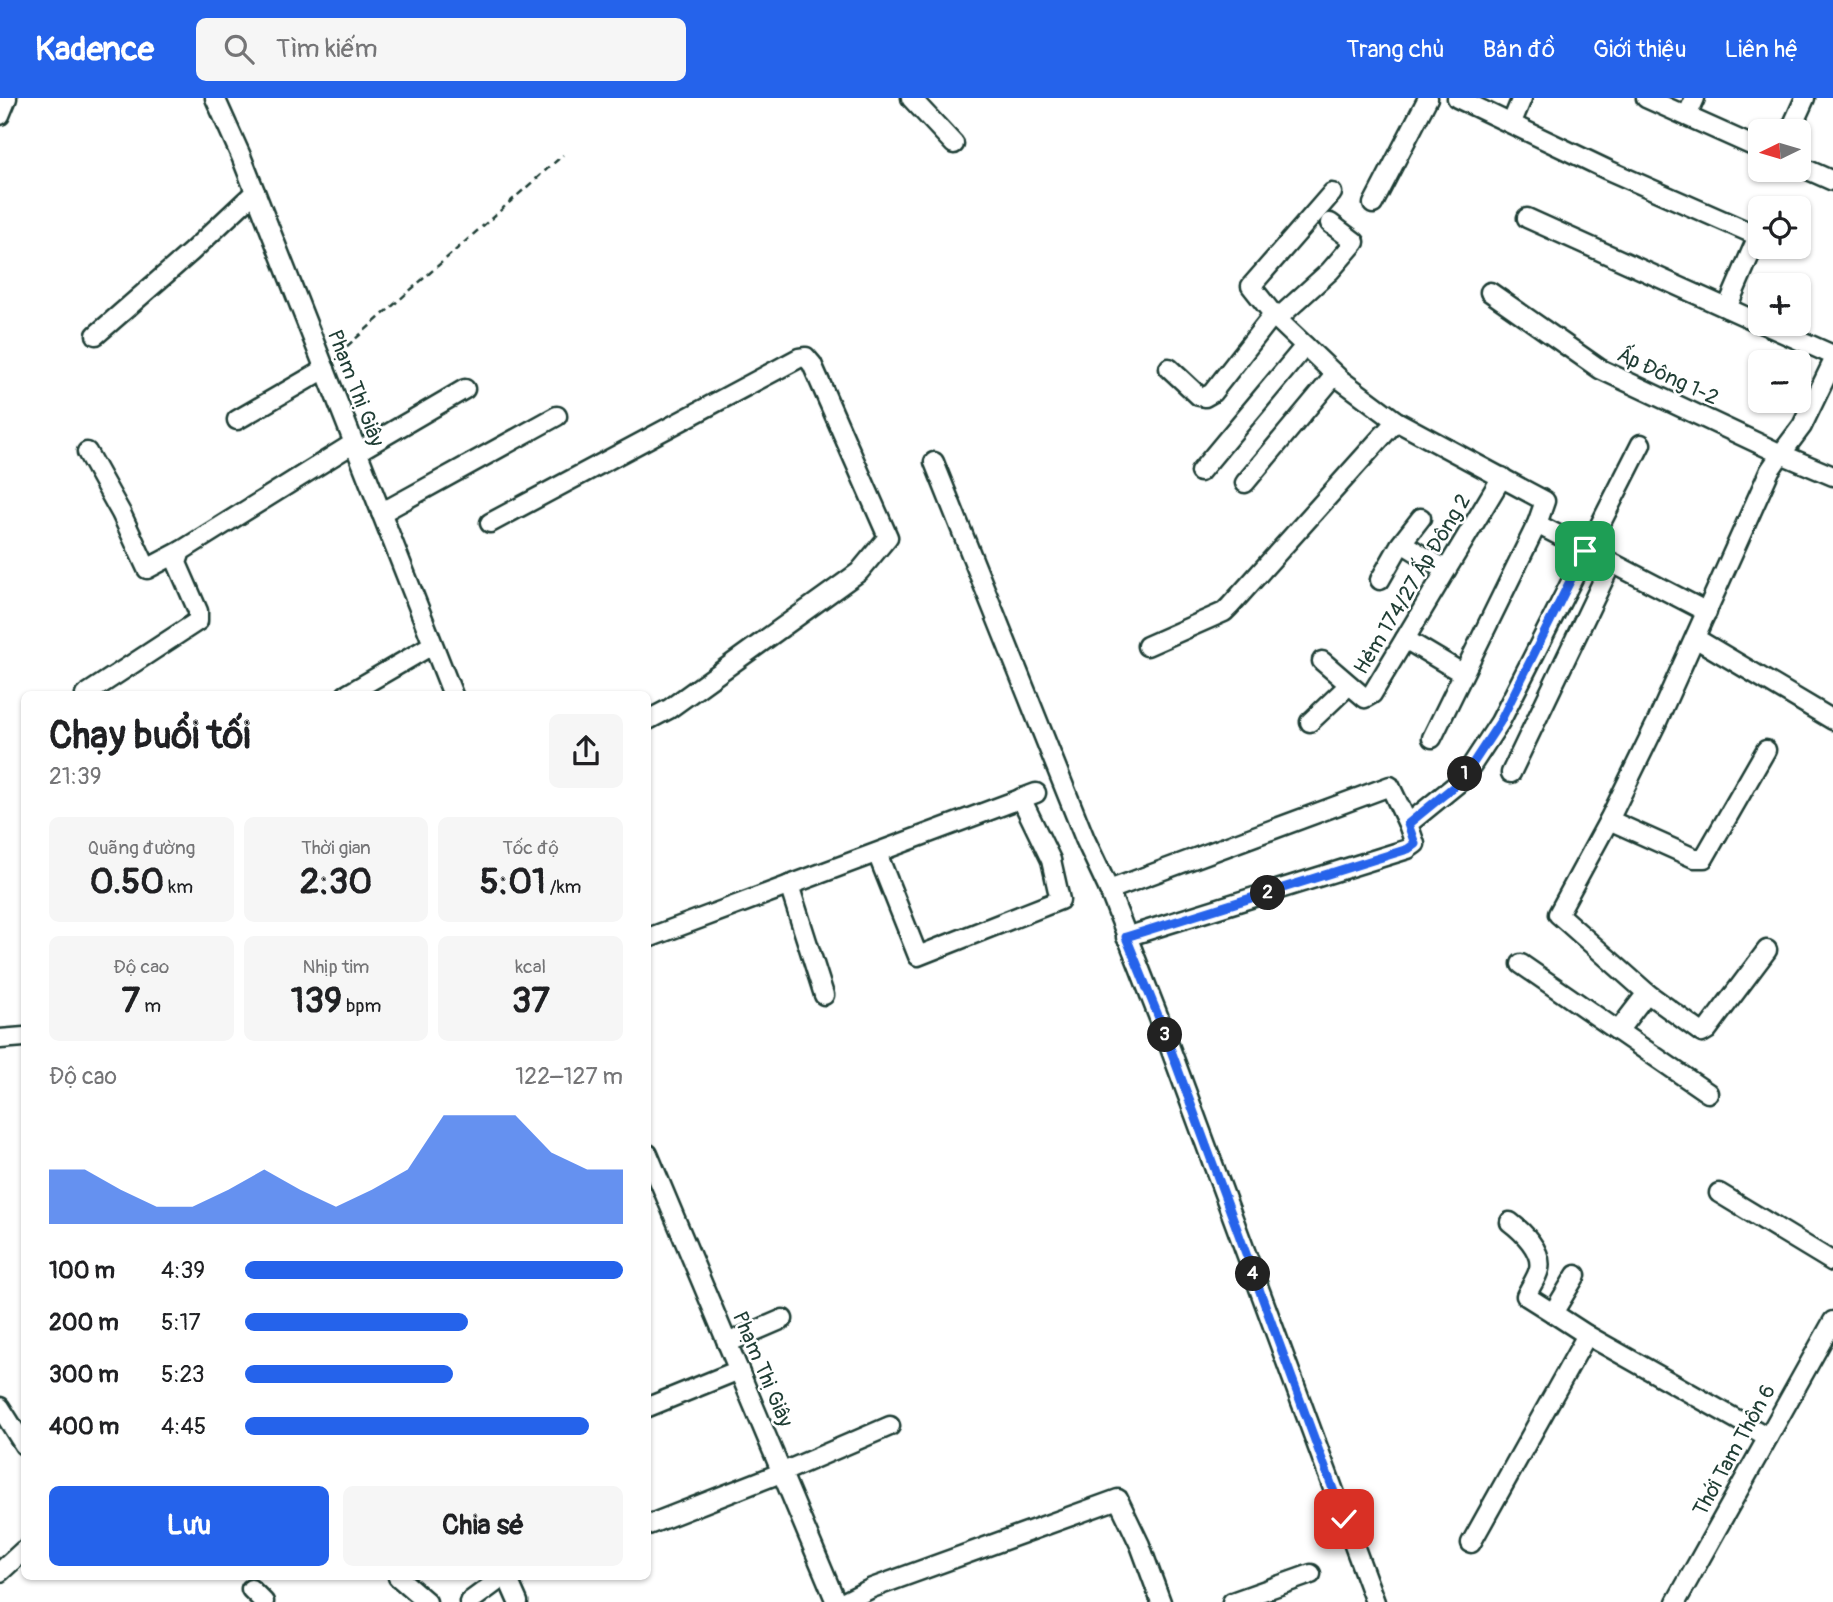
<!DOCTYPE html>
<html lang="vi">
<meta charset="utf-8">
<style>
body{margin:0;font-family:Pangolin,sans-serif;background:#f6f6f6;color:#202124;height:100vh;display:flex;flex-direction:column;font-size:26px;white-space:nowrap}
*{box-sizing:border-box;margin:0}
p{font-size:23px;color:#757577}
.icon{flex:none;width:38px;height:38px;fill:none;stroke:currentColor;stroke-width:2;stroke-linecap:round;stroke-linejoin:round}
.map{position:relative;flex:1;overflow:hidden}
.side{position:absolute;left:21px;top:593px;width:630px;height:889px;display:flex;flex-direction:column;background:#fff;border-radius:10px;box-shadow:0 2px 5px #0004}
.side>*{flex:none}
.needle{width:46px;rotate:265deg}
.buttons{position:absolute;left:1748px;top:21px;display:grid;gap:14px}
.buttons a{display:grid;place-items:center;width:63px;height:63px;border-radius:10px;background:#fff;box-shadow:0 2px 5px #0004;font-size:35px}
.pin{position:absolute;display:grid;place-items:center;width:60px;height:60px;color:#fff;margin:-30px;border-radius:14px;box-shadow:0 4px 10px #0006}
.km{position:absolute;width:35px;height:35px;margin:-18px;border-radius:50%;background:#222;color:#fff;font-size:19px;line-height:35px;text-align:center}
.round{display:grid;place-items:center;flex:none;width:74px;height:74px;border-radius:10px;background:#f6f6f6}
.summary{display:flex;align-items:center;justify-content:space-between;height:119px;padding:0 28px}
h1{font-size:38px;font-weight:700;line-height:52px}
.metrics{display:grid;grid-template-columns:repeat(3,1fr);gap:10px;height:119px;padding:7px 28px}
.metrics div{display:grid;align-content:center;border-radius:10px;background:#f6f6f6;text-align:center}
.metrics b{font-size:35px;font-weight:700}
.metrics small{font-size:19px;font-weight:400}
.metrics p{font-size:19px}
.chart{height:196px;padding:14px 28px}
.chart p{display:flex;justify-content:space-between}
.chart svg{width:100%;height:126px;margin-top:7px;fill:#2563eb;opacity:.7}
.action{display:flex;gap:14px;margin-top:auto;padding:14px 28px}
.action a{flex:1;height:80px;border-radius:10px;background:#2563eb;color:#fff;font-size:28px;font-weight:700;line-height:80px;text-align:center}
.action a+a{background:#f6f6f6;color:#202124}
ul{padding:0 28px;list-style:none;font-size:23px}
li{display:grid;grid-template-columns:112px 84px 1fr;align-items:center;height:52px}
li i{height:18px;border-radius:9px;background:#2563eb}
header{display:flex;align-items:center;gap:42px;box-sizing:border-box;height:98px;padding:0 35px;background:#2563eb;color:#fff}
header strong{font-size:33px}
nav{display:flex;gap:38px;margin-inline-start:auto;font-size:24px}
.search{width:490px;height:63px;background:#f6f6f6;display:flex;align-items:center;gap:18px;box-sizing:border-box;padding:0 24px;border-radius:10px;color:#757577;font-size:26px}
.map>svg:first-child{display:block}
</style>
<header>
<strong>Kadence</strong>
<div class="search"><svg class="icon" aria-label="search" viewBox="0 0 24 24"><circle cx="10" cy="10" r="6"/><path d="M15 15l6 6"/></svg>Tìm kiếm</div>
<nav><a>Trang chủ</a><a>Bản đồ</a><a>Giới thiệu</a><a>Liên hệ</a></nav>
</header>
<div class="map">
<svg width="1833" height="1504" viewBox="0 0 1833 1504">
<rect width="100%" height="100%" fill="#fff"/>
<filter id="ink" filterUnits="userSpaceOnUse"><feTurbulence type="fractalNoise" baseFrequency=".0143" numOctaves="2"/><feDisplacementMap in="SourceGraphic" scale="14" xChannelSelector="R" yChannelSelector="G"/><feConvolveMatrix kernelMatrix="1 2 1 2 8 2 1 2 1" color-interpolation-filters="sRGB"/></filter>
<g filter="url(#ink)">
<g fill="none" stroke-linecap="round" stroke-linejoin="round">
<g stroke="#1f3d34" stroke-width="23">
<g id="minor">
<path d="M215,0l26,58 212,539"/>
<path d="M911,0l43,46"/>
<path d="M1457,0l151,72 150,66 2,-6"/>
<path d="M1646,0l114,51"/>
<path d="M0,17l7,-17"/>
<path d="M1687,18l8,-18"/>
<path d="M1512,24l10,-24"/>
<path d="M1790,33l15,-33"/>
<path d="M1799,68l34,15"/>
<path d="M1332,95l-81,93 26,33 64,61 55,41 149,80 -8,23 -105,214"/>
<path d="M1373,106l55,-106"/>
<path d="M1527,120l233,105"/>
<path d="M1490,194l110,77 181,85 21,-28 31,-64"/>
<path d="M1727,210l31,-72"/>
<path d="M1277,221l53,-48 25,-29 -25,-19"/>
<path d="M1763,226l70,31"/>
<path d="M96,237l95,-83 64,-60"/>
<path d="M1169,270l30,28 6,1 7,-4 61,-78"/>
<path d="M237,322l88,-51"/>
<path d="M87,354l34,61 26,56 34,-18"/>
<path d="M357,354l108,-63"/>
<path d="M934,364l151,377 24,51 50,128 216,584"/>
<path d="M1200,374l105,-126"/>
<path d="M1245,385l90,-108"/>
<path d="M381,415l176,-97"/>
<path d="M490,425l309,-165 7,-1 6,7 76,173 -29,35 -190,137 -21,11"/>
<path d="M1537,426l170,88"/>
<path d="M1402,445l44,27"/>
<path d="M1380,482l20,-35 21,-27"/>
<path d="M1695,540l138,82"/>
<path d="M1405,541l57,34"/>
<path d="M1147,548l77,-34 6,-6 166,-185"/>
<path d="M1322,563l43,37 7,-4 130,-217"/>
<path d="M85,597l113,-74v-10l-21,-48 4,-12 173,-108"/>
<path d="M346,597l86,-50"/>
<path d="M1310,624l39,-37"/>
<path d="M1511,675l100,-209"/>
<path d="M1609,722l85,38h10l62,-108"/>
<path d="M877,755l41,103 142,-56 -9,-40 -30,-62"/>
<path d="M789,787l35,110"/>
<path d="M1109,792l281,-104 18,38"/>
<path d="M1126,839l282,-88 7,-5 -7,-20 54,-44 38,-58 141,-278"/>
<path d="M648,840l388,-145"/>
<path d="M1521,866l97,67 29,-38 -89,-79 51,-94 47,-96 114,-254 11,-16 52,22"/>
<path d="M1647,895l55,40 5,-3 60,-80"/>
<path d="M1618,933l90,62"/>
<path d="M0,941l24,-2"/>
<path d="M648,1056l188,448"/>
<path d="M1719,1095l114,69"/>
<path d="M1510,1124c12,9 33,29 29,47 -2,9 -9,18 -13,27l27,17"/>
<path d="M1576,1177l-23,38 34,22"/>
<path d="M727,1245l56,-24"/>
<path d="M0,1309l24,38"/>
<path d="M648,1309l91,-37"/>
<path d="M648,1427l135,-53 107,-46"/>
<path d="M1471,1445l116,-208 181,102"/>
<path d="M0,1474l24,-22"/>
<path d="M398,1479l29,25"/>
<path d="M507,1479l11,25"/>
<path d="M251,1491l13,13"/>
<path d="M469,1504l34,-25"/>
<path d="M844,1504l28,-14 246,-89 22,46 21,57"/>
<path d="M1232,1504l79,-28"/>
<path d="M1676,1504l157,-281"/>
</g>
</g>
<path stroke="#1f3d34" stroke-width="2.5" stroke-dasharray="7 5" stroke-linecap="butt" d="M337,255l8,-5 218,-193"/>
<use href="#minor" stroke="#fff" stroke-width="18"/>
</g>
</g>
<g fill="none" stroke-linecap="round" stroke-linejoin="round" filter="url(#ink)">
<g stroke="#fff" stroke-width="14">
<path id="route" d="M1344,1421l-185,-501 -33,-81 282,-88 7,-5 -7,-20 54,-44 38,-58 85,-171"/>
</g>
<use href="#route" stroke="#2563eb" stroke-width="9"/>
</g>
<g text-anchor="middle" stroke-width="5" stroke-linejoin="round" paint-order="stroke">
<g font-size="21" fill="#1f3d34" stroke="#fff">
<text transform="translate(1668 278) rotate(25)" y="7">Ấp Đông 1-2</text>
<text transform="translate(356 290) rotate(69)" y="7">Phạm Thị Giây</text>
<text transform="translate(1412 486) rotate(-59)" y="7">Hẻm 174/27 Ấp Đông 2</text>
<text transform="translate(763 1271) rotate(67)" y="7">Phạm Thị Giây</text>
<text transform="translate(1734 1352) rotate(-61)" y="7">Thới Tam Thôn 6</text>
</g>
</g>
</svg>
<div class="buttons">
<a><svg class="needle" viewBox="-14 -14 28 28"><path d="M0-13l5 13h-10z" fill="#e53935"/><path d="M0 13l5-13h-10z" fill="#757577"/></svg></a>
<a><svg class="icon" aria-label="locate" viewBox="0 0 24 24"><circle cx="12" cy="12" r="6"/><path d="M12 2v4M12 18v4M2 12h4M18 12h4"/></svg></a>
<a>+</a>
<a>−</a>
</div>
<div class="pin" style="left:1585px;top:453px;background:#1e9e55"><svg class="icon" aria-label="arrive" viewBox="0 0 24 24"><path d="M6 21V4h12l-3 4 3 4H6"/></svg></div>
<div class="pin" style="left:1344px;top:1421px;background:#d93025"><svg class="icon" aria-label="check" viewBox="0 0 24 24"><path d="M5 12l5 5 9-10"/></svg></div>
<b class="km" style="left:1465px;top:676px">1</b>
<b class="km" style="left:1268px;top:795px">2</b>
<b class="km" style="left:1165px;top:937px">3</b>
<b class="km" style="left:1253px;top:1176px">4</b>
<section class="side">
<div class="summary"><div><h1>Chạy buổi tối</h1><p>21:39</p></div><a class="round"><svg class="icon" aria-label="share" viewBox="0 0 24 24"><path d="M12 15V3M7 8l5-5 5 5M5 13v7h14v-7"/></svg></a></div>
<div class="metrics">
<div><p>Quãng đường</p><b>0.50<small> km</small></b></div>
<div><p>Thời gian</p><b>2:30</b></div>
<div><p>Tốc độ</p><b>5:01<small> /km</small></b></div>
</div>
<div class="metrics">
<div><p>Độ cao</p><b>7<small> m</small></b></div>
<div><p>Nhịp tim</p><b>139<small> bpm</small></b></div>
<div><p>kcal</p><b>37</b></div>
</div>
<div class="chart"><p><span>Độ cao</span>122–127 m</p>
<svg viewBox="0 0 160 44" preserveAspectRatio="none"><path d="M0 44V25L10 25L20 32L30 38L40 38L50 32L60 25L70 32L80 38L90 32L100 25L110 6L120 6L130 6L140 19L150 25L160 25V44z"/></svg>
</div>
<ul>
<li><b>100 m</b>4:39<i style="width:100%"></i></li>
<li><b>200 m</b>5:17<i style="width:59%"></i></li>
<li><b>300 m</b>5:23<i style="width:55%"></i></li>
<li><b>400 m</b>4:45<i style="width:91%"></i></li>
</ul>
<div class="action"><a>Lưu</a><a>Chia sẻ</a></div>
</section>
</div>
